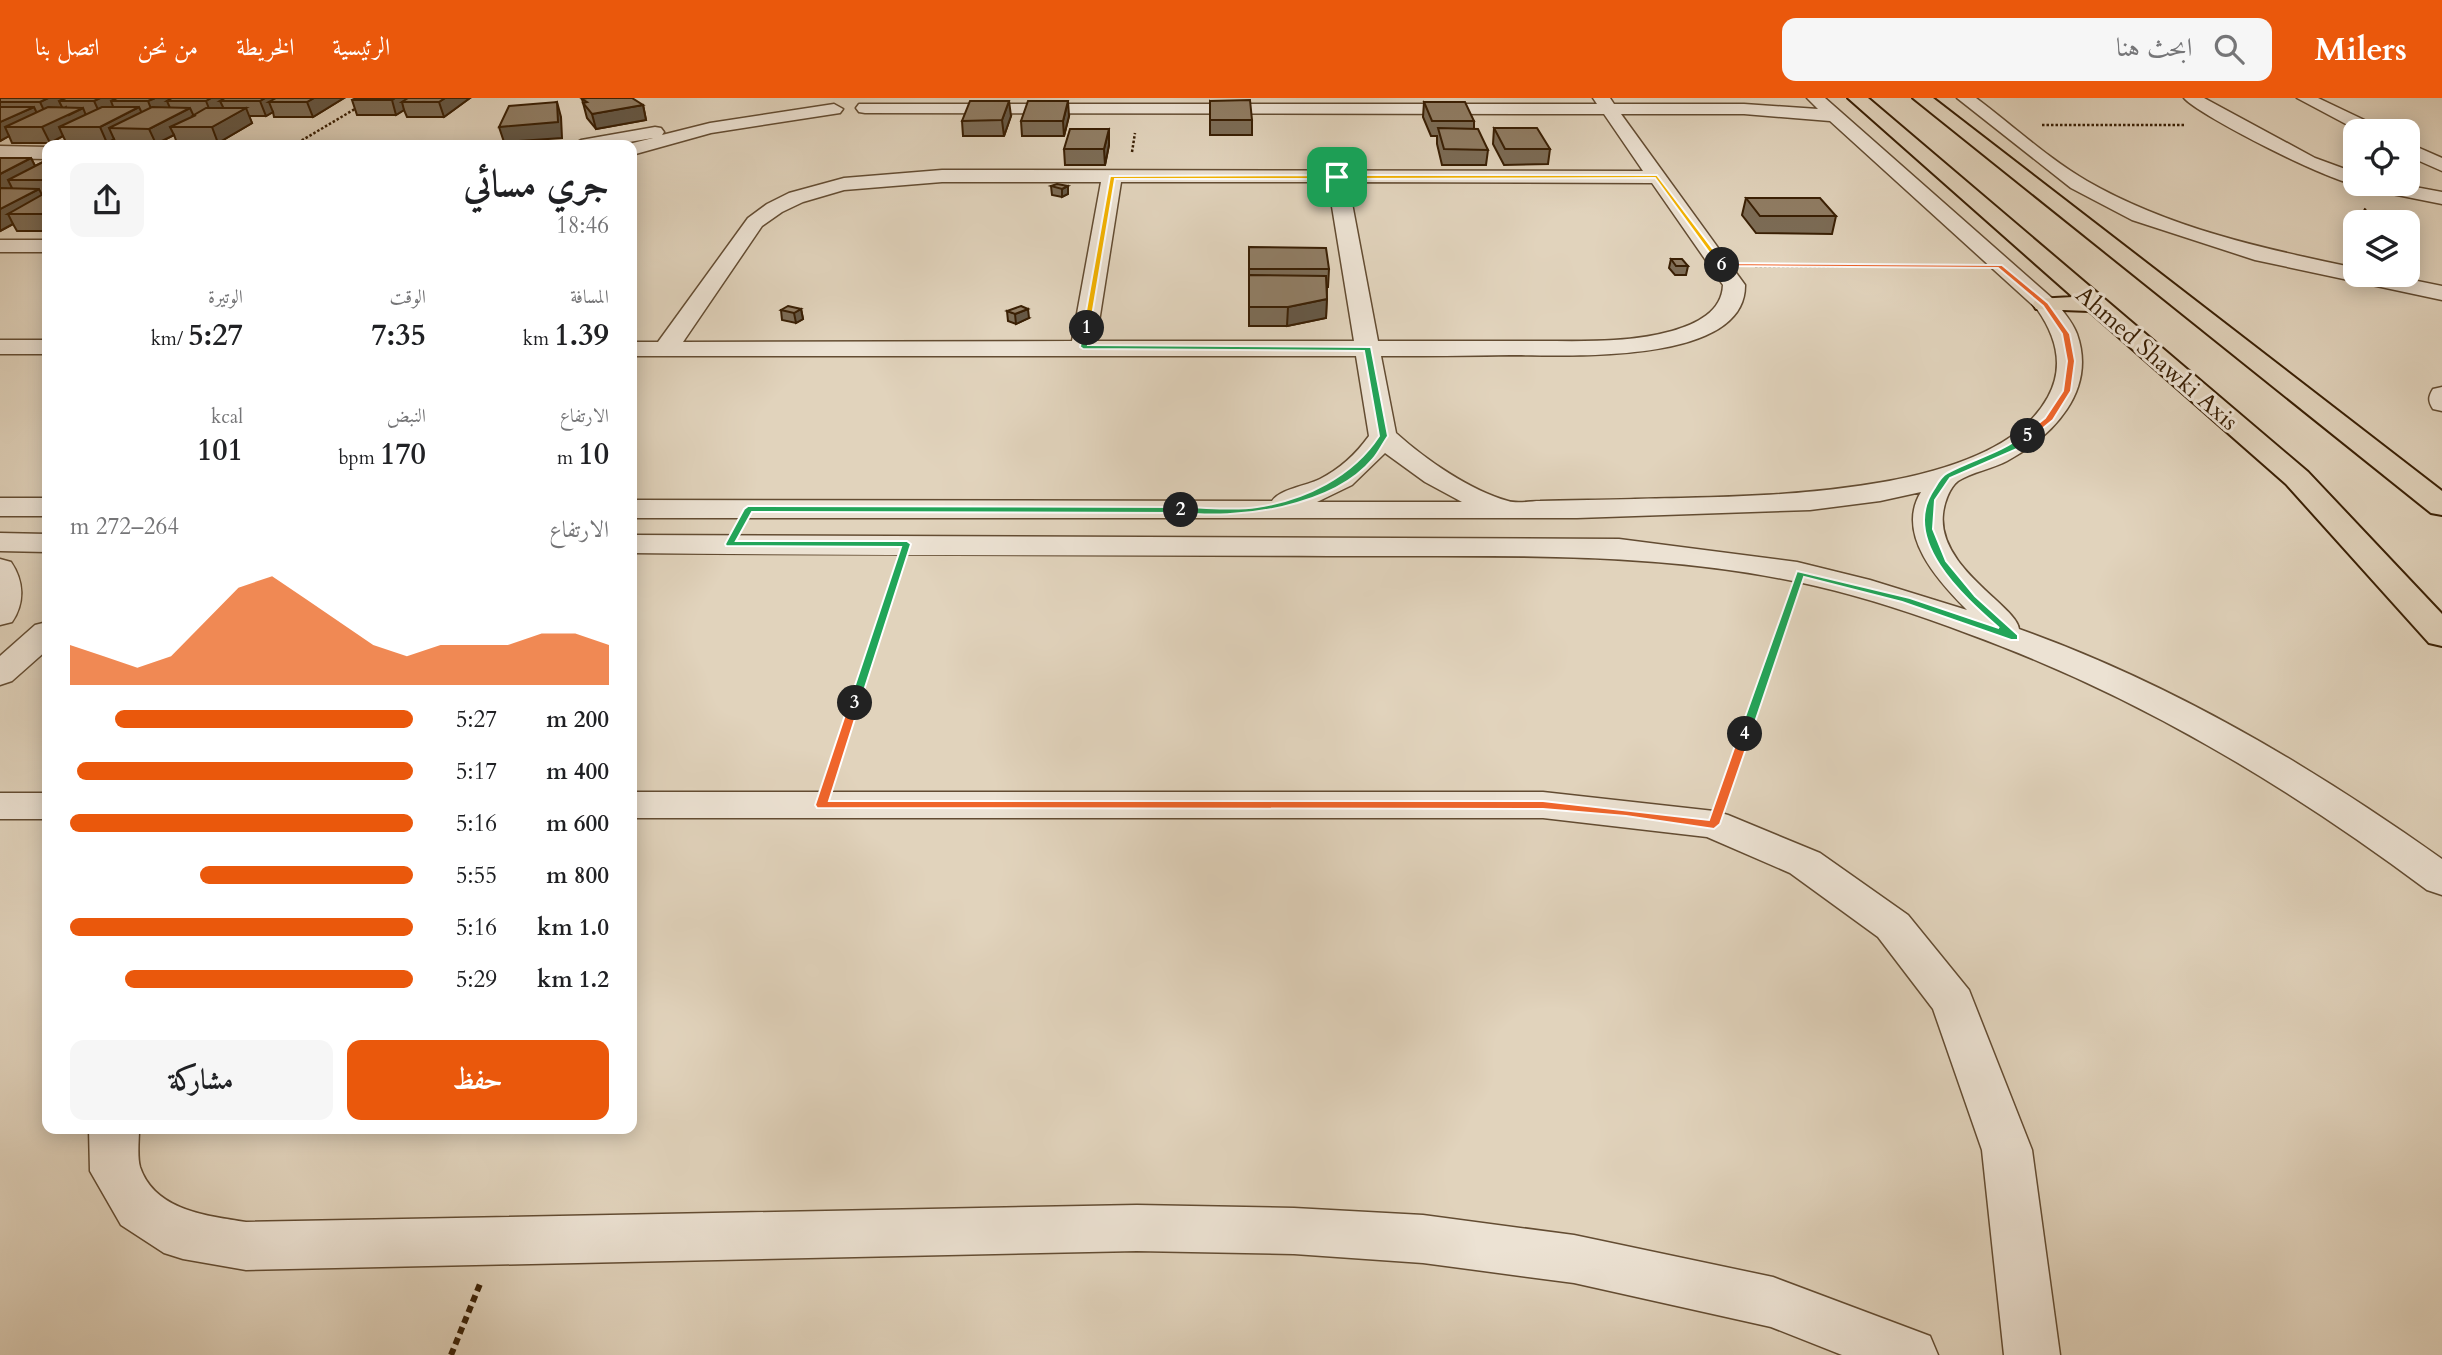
<!DOCTYPE html>
<html lang="ar">
<meta charset="utf-8">
<style>
body{margin:0;font-family:Cardo,Amiri,serif;background:#f6f6f6;color:#202124;direction:rtl;height:100vh;display:flex;flex-direction:column;font-size:26px;white-space:nowrap}
*{box-sizing:border-box;margin:0}
p{font-size:23px;color:#757577}
.icon{flex:none;width:38px;height:38px;fill:none;stroke:currentColor;stroke-width:2;stroke-linecap:round;stroke-linejoin:round}
.map{position:relative;flex:1;overflow:hidden;direction:ltr}
.side{position:absolute;left:42px;top:42px;width:595px;height:994px;display:flex;flex-direction:column;background:#fff;border-radius:14px;box-shadow:0 4px 18px #0003;direction:rtl}
.side>*{flex:none}
.buttons{position:absolute;left:2343px;top:21px;display:grid;gap:14px}
.buttons a{display:grid;place-items:center;width:77px;height:77px;border-radius:14px;background:#fff;box-shadow:0 4px 18px #0003;font-size:35px}
.pin{position:absolute;display:grid;place-items:center;width:60px;height:60px;color:#fff;margin:-30px;border-radius:14px;box-shadow:0 4px 10px #0006}
.km{position:absolute;width:35px;height:35px;margin:-18px;border-radius:50%;background:#222;color:#fff;font-size:19px;line-height:35px;text-align:center}
.round{display:grid;place-items:center;flex:none;width:74px;height:74px;border-radius:14px;background:#f6f6f6}
.summary{display:flex;align-items:center;justify-content:space-between;height:119px;padding:0 28px}
h1{font-size:38px;font-weight:700;line-height:52px}
.metrics{display:grid;grid-template-columns:repeat(3,1fr);gap:10px;height:119px;padding:7px 28px}
.metrics div{display:grid;align-content:center}
.metrics b{font-size:30px;font-weight:700}
.metrics small{font-size:19px;font-weight:400}
.metrics p{font-size:19px}
.chart{height:196px;padding:14px 28px}
.chart p{display:flex;justify-content:space-between}
.chart svg{width:100%;height:126px;margin-top:7px;fill:#ea580c;opacity:.7}
.action{display:flex;gap:14px;margin-top:auto;padding:14px 28px}
.action a{flex:1;height:80px;border-radius:14px;background:#ea580c;color:#fff;font-size:28px;font-weight:700;line-height:80px;text-align:center}
.action a+a{background:#f6f6f6;color:#202124}
ul{padding:0 28px;list-style:none;font-size:23px}
li{display:grid;grid-template-columns:112px 84px 1fr;align-items:center;height:52px}
li i{height:18px;border-radius:9px;background:#ea580c}
header{display:flex;align-items:center;gap:42px;box-sizing:border-box;height:98px;padding:0 35px;background:#ea580c;color:#fff}
header strong{font-size:33px}
nav{display:flex;gap:38px;margin-inline-start:auto;font-size:24px}
.search{width:490px;height:63px;background:#f6f6f6;display:flex;align-items:center;gap:18px;box-sizing:border-box;padding:0 24px;border-radius:14px;color:#757577;font-size:26px}
.map>svg:first-child{display:block}
</style>
<header>
<strong>Milers</strong>
<div class="search"><svg class="icon" aria-label="search" viewBox="0 0 24 24"><circle cx="10" cy="10" r="6"/><path d="M15 15l6 6"/></svg>ابحث هنا</div>
<nav><a>الرئيسية</a><a>الخريطة</a><a>من نحن</a><a>اتصل بنا</a></nav>
</header>
<div class="map">
<svg width="2442" height="1257" viewBox="0 0 2442 1257">
<rect width="100%" height="100%" fill="#e1d3bc"/>
<filter id="stains"><feTurbulence type="fractalNoise" baseFrequency=".00286" numOctaves="4"/><feColorMatrix values="0 0 0 0 .2 0 0 0 0 .09 0 0 0 0 .02 0 0 0 .5 -.17"/></filter>
<radialGradient id="worn" r=".72"><stop offset=".6" stop-color="#630" stop-opacity="0"/><stop offset="1" stop-color="#630" stop-opacity=".3"/></radialGradient>
<g fill="none" stroke-linecap="round" stroke-linejoin="round">
<g stroke="#634c32" stroke-width="3">
<g id="minor">
<path d="M1593,0h17l4,6h130l74,5 -11,-11h18l228,201c9,11 19,22 24,35 20,57 -24,102 -70,127 -15,8 -35,11 -49,20 -9,7 -14,23 -15,33 -6,54 75,93 76,115 152,54 292,137 423,230v36l-15,-5c-142,-106 -291,-195 -458,-256 -50,-19 -101,-36 -153,-48 -160,-37 -324,-29 -487,-30 -233,-1 -465,0 -697,-3v-18l987,4 178,23 73,18 97,30c-29,-29 -72,-76 -46,-118l-41,9 -70,9 -233,8h-945v-18l640,1c8,-12 34,-15 48,-22 20,-10 36,-25 49,-43l-13,-80h-724v-14h26l90,-124 19,-14 22,-11 55,-15 98,-8 701,1 -39,-57 -739,-1 -6,-1 -3,-4 3,-4h738zM1621,16h123l86,7 207,188c19,27 28,57 11,88 -56,104 -310,99 -413,102 -31,1 -63,1 -95,2 -9,0 -23,3 -32,0 -37,-10 -82,-41 -112,-68l-15,-77c43,0 86,0 129,-1 53,0 236,11 235,-70zM942,84h159l-29,159 -389,1 79,-116 20,-14 21,-10 41,-12zM1121,84h207l26,159h-258zM1348,84l304,1 71,102c-1,27 -27,39 -51,46 -43,12 -90,10 -133,10 -54,0 -107,0 -161,0zM1385,355l40,29 37,20h-145l35,-17z"/>
<path d="M1957,0h19c35,26 74,62 111,83 82,47 177,68 269,87v7h32l54,11v14l-187,-40 -123,-40 -61,-32z"/>
<path d="M2184,0h20l111,60 41,15v11h43l43,8v12l-80,-16 -2,-3c-21,2 -162,-70 -176,-87z"/>
<path d="M2297,0h21l61,29 3,4h-23z"/>
<path d="M834,6l9,5 -3,4 -129,20 -79,22v-10h-7l28,-7 -42,7h-39l9,-5 74,-13 6,1 3,4 -2,3 48,-12z"/>
<path d="M2408,45l34,15v13l-34,-15z"/>
<path d="M0,48l47,1v12l-47,-1z"/>
<rect x="0" y="142" width="47" height="12"/>
<rect x="0" y="242" width="47" height="14"/>
<path d="M2442,289v24l-9,-2c-5,-8 -5,-12 0,-20z"/>
<rect x="0" y="400" width="47" height="18"/>
<path d="M0,435l47,1v18l-47,-1z"/>
<path d="M0,461l11,3c13,19 14,41 1,60l-12,3z"/>
<path d="M47,524v28l-35,31 -12,4v-29l35,-31z"/>
<path d="M632,694h911l171,19 14,4 92,38 88,62 61,75 63,160 28,205h-56l-22,-205 -49,-141 -55,-72 -88,-64 -83,-36 -164,-19h-911z"/>
<rect x="0" y="695" width="47" height="26"/>
<path d="M89,1031h50c0,11 -2,27 1,38 15,44 68,49 106,55l891,-17 157,3 129,7 151,20 199,42 157,59 8,19h-96l-71,-28 -197,-44 -151,-20 -129,-9 -157,-3 -891,19 -63,-11 -19,-6 -43,-28 -31,-54z"/>
</g>
</g>
<g stroke="#391f04" stroke-width="4">
<g id="major">
<path d="M1848,0h20l440,374 134,142v32l-13,-3 -143,-159 -197,-173 -53,-2 -3,-5 3,-5 37,-2z"/>
<path d="M1913,0h20l509,393v24l-11,-2z"/>
</g>
</g>
<g stroke="#391f04" stroke-width="2.5" stroke-dasharray="2.5 2" stroke-linecap="butt">
<path d="M2042,27h142"/>
<path d="M294,47l66,-39"/>
<path d="M1132,54l3,-19"/>
<path d="M2357,124l9,-14"/>
<path d="M2345,147l11,-19"/>
<path d="M1755,168h205"/>
</g>
<g stroke="#391f04" stroke-width="3.5" stroke-dasharray="4.5 2.5" stroke-linecap="butt">
<path d="M866,570l31,-93"/>
<path d="M1768,570l23,-68"/>
</g>
<g stroke="#391f04" stroke-width="4.5" stroke-dasharray="5 3.5" stroke-linecap="butt">
<path d="M832,675l35,-107"/>
<path d="M1724,696l44,-128"/>
</g>
<path stroke="#391f04" stroke-width="6" stroke-dasharray="7 4.5" stroke-linecap="butt" d="M451,1257l29,-71"/>
<use href="#minor" fill="#ece2d3" fill-rule="evenodd"/>
<use href="#major" fill="#e1d3bc" fill-rule="evenodd"/>
</g>
<g fill="#7c6c56" stroke="#391f04" stroke-width="2">
<path d="M0,0h344l-31,19h-39l-1,-5 -7,4h-17l3,7 -34,20h-41l-3,-8 -18,9h-40l-2,-5 -7,4 -41,-1 -3,-6 -13,7h-38l-3,-7 -9,5z"/>
<path d="M470,0l-26,19h-37l-3,-7 -8,5h-39l-5,-15z"/>
<path d="M582,1l61,6 3,15 -50,9 -9,-11z"/>
<path d="M1210,3l42,19v15h-42z"/>
<path d="M1424,4l50,19v8l14,21 -2,15h-44l-5,-21v-8h-6l-8,-19z"/>
<path d="M1011,18l-7,20h-41l-1,-15z"/>
<path d="M1069,18l-5,20h-42l-1,-15z"/>
<path d="M1494,30l56,21 -2,15 -44,1 -11,-21z"/>
<path d="M1109,31v16l-4,20h-40l-1,-16z"/>
<path d="M0,60h31l4,8 12,-6v71h-30l-4,-7 -13,7z"/>
<path d="M1051,88h17v8l-6,3 -10,-2z"/>
<path d="M1746,100l90,18 -4,18 -76,-1 -14,-18z"/>
<path d="M1249,149l80,22 -1,18h-1l-1,31 -39,8h-38z"/>
<path d="M1671,161l17,7 -2,9h-11l-6,-7z"/>
<path d="M801,211l2,10 -7,4 -14,-3 -1,-10z"/>
<path d="M1007,213l22,7 -13,6 -8,-3z"/>
</g>
<g fill="#655846" stroke="#391f04" stroke-width="2">
<path d="M48,0h37l-26,3 4,8 -16,8 -7,-15z"/>
<path d="M100,0h37l-26,3 3,8 -13,7 -7,-15z"/>
<path d="M155,0h25l-13,3 3,7 -16,8 -6,-15z"/>
<path d="M211,0h31l-22,3 4,8 -12,7 -6,-15z"/>
<path d="M265,0h30l-26,4 4,10 -7,4 -6,-15z"/>
<path d="M314,0h30l-31,19 -6,-15z"/>
<path d="M395,0h25l-18,4 2,8 -8,5 -4,-15z"/>
<path d="M445,0h25l-26,19 -5,-15z"/>
<path d="M1009,3l2,15 -7,20 -2,-16z"/>
<path d="M1068,3l1,15 -5,20 -1,-15z"/>
<path d="M557,4l4,15 1,21 -58,4 -5,-15z"/>
<path d="M643,7l3,15 -50,9 -4,-15z"/>
<path d="M34,9l7,15 -36,5 4,9 -9,5v-19z"/>
<path d="M66,9l3,8 14,-7 6,15 -30,4 4,9 -13,7 -8,-16z"/>
<path d="M139,9l7,15 -37,6 5,11 -7,4 -7,-16z"/>
<path d="M190,10l7,15 -27,4 4,8 -18,9 -7,-15z"/>
<path d="M246,10l6,15 -34,20 -6,-16z"/>
<path d="M1109,31v16l-4,20 -1,-16z"/>
<path d="M31,60l8,16 -31,6 4,8 -12,6v-20z"/>
<path d="M1068,88v8l-6,3v-8z"/>
<path d="M39,91l8,16 -39,9 5,10 -13,7v-22z"/>
<path d="M1327,201l-1,19 -39,8 1,-19z"/>
<path d="M801,211l2,10 -7,4 -2,-10z"/>
<path d="M1028,211l1,9 -13,6 -1,-10z"/>
</g>
<g fill="#907d64" stroke="#391f04" stroke-width="2">
<path d="M0,0h48l-8,4h-40z"/>
<path d="M66,0h34l-6,3h-35z"/>
<path d="M117,0h38l-7,3h-37z"/>
<path d="M172,0h39l-5,3h-39z"/>
<path d="M225,0h40l-5,3h-40z"/>
<path d="M276,0h38l-7,4h-38z"/>
<path d="M356,0h39l-3,2h-40z"/>
<path d="M408,0h37l-6,4h-37z"/>
<path d="M587,0h45l11,7 -51,9 -9,-11 4,-1 -5,-3z"/>
<path d="M1250,2l2,20h-42v-19z"/>
<path d="M970,3h39l-7,19 -40,1z"/>
<path d="M1028,3h40l-5,20h-42z"/>
<path d="M557,4l1,20 -59,5 10,-21z"/>
<path d="M1424,4h41l9,19h-42z"/>
<path d="M0,9h34l-34,15z"/>
<path d="M48,9l35,1 -41,19h-37z"/>
<path d="M102,9h37l-39,20h-41z"/>
<path d="M152,9l38,1 -41,21 -40,-1z"/>
<path d="M206,10h40l-34,19h-42l26,-12h-2z"/>
<path d="M1438,30l40,1 10,21 -44,-1z"/>
<path d="M1494,30h43l13,21h-45z"/>
<path d="M1070,31h39l-5,20h-40z"/>
<path d="M0,60h31l-31,16z"/>
<path d="M47,62v20h-39z"/>
<path d="M1057,86l11,2 -6,3 -11,-3z"/>
<path d="M0,90l39,1 -39,20z"/>
<path d="M47,94v22h-39z"/>
<path d="M1746,100h74l16,18h-76z"/>
<path d="M1249,149l77,1 3,21h-80z"/>
<path d="M1671,161h11l6,7h-12z"/>
<path d="M1249,177l77,1 1,23 -39,8h-39z"/>
<path d="M788,208l13,3 -7,4 -13,-3z"/>
<path d="M1021,208l7,3 -13,5 -8,-3z"/>
</g>
<path fill="#f5b400" stroke="#fff" stroke-width="2" d="M1337,77l2,4h-224l-25,149 -3,2 -4,-2 27,-152z"/>
<path fill="#22a559" stroke="#fff" stroke-width="2" d="M1087,228l3,2 -2,17 283,2 17,89c-5,7 -9,16 -15,23 -40,48 -137,62 -195,53v-4l3,-1c25,0 52,4 76,0 48,-7 96,-31 122,-71l-15,-85 -281,-2 -3,-2 3,-19z"/>
<path fill="#22a559" stroke="#fff" stroke-width="2" d="M748,408l433,1 5,3 -5,3 -429,-1 -16,29h171l4,3 -51,159 -5,4 -6,-4 52,-156 -175,-1 -1,-2 19,-35z"/>
<path fill="#f0652b" stroke="#fff" stroke-width="2" d="M855,602l5,3 -31,98h714l166,19 30,-86 6,-4 6,4 -31,90 -6,5 -88,-13 -83,-7 -726,-1 -2,-3 34,-102z"/>
<path fill="#22a559" stroke="#fff" stroke-width="2" d="M2025,336l7,2 -15,13 -67,29 -15,22 -2,29 13,32 29,35 43,39v5h-7l-109,-38 -98,-25 -53,157 -10,3 -2,-3 58,-163 113,27 89,30c-35,-31 -100,-88 -65,-139 3,-5 7,-13 13,-16 26,-14 54,-20 78,-39z"/>
<path fill="#f0652b" stroke="#fff" stroke-width="2" d="M1722,165l280,2 46,38 22,31 5,27 -4,30 -18,29 -22,18h-6v-4l20,-16 18,-27 4,-30 -5,-27 -19,-28 -45,-38 -279,-2z"/>
<path fill="#f5b400" stroke="#fff" stroke-width="2" d="M1337,77h320l68,90 -6,1 -64,-88 -320,1z"/>
<g text-anchor="middle" stroke-width="6" stroke-linejoin="round" paint-order="stroke">
<g font-size="24" fill="#391f04" stroke="#ece2d3">
<text transform="translate(2157 260) rotate(41)" y="8">Ahmed Shawki Axis</text>
</g>
</g>
<rect width="100%" height="100%" filter="url(#stains)"/>
<rect width="100%" height="100%" fill="url(#worn)"/>
</svg>
<div class="buttons">
<a><svg class="icon" aria-label="locate" viewBox="0 0 24 24"><circle cx="12" cy="12" r="6"/><path d="M12 2v4M12 18v4M2 12h4M18 12h4"/></svg></a>
<a><svg class="icon" aria-label="layers" viewBox="0 0 24 24"><path d="M12 4l9 5-9 5-9-5zM3 14l9 5 9-5"/></svg></a>
</div>
<div class="pin" style="left:1337px;top:79px;background:#1e9e55"><svg class="icon" aria-label="arrive" viewBox="0 0 24 24"><path d="M6 21V4h12l-3 4 3 4H6"/></svg></div>
<b class="km" style="left:1087px;top:230px">1</b>
<b class="km" style="left:1181px;top:412px">2</b>
<b class="km" style="left:855px;top:605px">3</b>
<b class="km" style="left:1745px;top:636px">4</b>
<b class="km" style="left:2028px;top:338px">5</b>
<b class="km" style="left:1722px;top:167px">6</b>
<section class="side">
<div class="summary"><div><h1>جري مسائي</h1><p>18:46</p></div><a class="round"><svg class="icon" aria-label="share" viewBox="0 0 24 24"><path d="M12 15V3M7 8l5-5 5 5M5 13v7h14v-7"/></svg></a></div>
<div class="metrics">
<div><p>المسافة</p><b>1.39<small> km</small></b></div>
<div><p>الوقت</p><b>7:35</b></div>
<div><p>الوتيرة</p><b>5:27<small> /km</small></b></div>
</div>
<div class="metrics">
<div><p>الارتفاع</p><b>10<small> m</small></b></div>
<div><p>النبض</p><b>170<small> bpm</small></b></div>
<div><p>kcal</p><b>101</b></div>
</div>
<div class="chart"><p><span>الارتفاع</span>264–272 m</p>
<svg viewBox="0 0 160 44" preserveAspectRatio="none"><path d="M0 44V30L10 34L20 38L30 34L40 22L50 10L60 6L70 14L80 22L90 30L100 34L110 30L120 30L130 30L140 26L150 26L160 30V44z"/></svg>
</div>
<ul>
<li><b>200 m</b>5:27<i style="width:87%"></i></li>
<li><b>400 m</b>5:17<i style="width:98%"></i></li>
<li><b>600 m</b>5:16<i style="width:100%"></i></li>
<li><b>800 m</b>5:55<i style="width:62%"></i></li>
<li><b>1.0 km</b>5:16<i style="width:100%"></i></li>
<li><b>1.2 km</b>5:29<i style="width:84%"></i></li>
</ul>
<div class="action"><a>حفظ</a><a>مشاركة</a></div>
</section>
</div>
